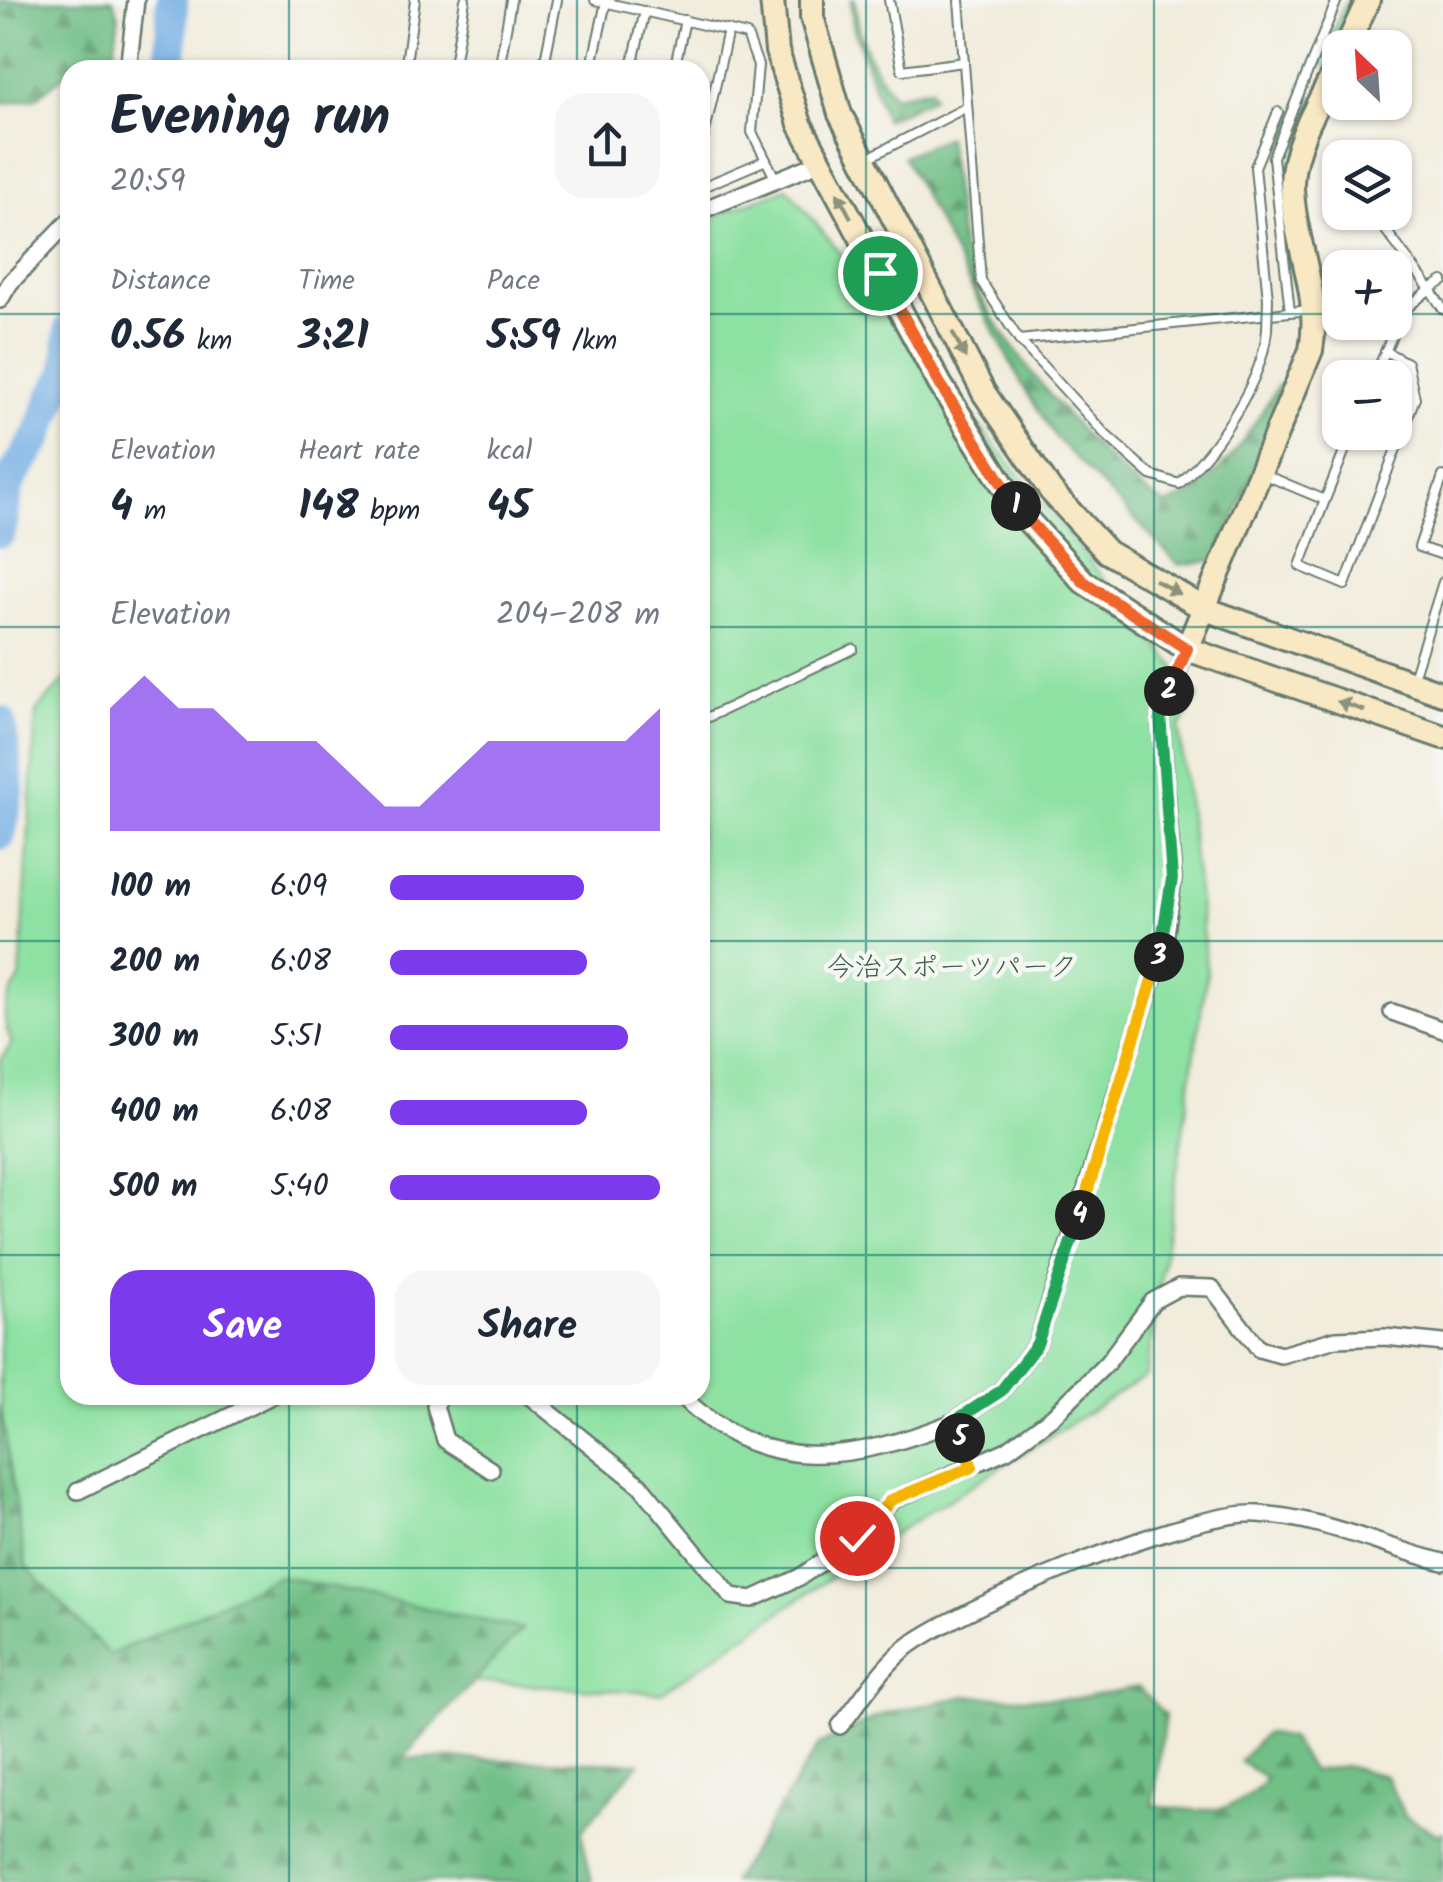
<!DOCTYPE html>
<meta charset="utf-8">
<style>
body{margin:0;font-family:Kalam,"Klee One",sans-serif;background:#f6f6f7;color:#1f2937;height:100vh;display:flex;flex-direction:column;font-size:38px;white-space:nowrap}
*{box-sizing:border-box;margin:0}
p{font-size:32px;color:#747a83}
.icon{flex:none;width:55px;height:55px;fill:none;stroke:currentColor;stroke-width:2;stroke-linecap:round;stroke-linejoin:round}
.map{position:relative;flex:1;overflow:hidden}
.panel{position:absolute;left:60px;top:60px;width:650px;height:1345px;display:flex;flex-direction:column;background:#fff;border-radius:30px;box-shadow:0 2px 8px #0004}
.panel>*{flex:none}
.needle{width:65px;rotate:335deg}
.controls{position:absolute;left:1322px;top:30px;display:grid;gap:20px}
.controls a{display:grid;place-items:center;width:90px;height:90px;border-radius:20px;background:#fff;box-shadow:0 2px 8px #0004;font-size:50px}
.pin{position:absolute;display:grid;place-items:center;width:85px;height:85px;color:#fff;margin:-42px;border:5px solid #fff;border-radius:50%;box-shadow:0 2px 10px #0007}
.km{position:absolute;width:50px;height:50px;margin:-25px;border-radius:50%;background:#222;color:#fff;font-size:28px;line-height:50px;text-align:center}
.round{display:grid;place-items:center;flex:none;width:105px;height:105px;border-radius:30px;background:#f6f6f7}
.summary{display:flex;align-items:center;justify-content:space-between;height:170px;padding:0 50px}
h1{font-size:55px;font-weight:700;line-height:75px}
.figures{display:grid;grid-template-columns:repeat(3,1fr);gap:15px;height:170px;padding:10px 50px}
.figures div{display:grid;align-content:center}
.figures b{font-size:42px;font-weight:700}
.figures small{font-size:28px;font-weight:400}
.figures p{font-size:28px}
.chart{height:280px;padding:20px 50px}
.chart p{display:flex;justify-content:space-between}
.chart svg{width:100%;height:180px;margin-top:10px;fill:#7c3aed;opacity:.7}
.button{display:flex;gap:20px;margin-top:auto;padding:20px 50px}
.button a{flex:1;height:115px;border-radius:30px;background:#7c3aed;color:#fff;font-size:40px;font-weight:700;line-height:115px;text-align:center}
.button a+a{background:#f6f6f7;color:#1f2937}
ul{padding:0 50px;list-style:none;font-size:32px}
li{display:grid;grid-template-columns:160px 120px 1fr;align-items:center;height:75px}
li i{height:25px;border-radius:12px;background:#7c3aed}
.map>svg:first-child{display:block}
</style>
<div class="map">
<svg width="1443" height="1882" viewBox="0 0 1443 1882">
<defs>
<pattern id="forest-firs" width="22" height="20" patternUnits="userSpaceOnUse" patternTransform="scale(2.5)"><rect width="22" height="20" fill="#72bf88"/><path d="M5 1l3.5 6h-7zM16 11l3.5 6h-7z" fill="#5d9c70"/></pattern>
</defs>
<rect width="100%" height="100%" fill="#f6f6f2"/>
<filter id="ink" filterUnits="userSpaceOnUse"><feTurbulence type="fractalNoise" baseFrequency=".01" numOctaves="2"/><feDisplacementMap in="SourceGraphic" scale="20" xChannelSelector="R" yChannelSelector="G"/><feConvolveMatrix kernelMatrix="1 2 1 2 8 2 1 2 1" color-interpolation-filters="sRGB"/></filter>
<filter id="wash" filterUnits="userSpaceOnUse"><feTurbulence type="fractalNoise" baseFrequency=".0048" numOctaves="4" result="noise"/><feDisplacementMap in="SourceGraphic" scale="40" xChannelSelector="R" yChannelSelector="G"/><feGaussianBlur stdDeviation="2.25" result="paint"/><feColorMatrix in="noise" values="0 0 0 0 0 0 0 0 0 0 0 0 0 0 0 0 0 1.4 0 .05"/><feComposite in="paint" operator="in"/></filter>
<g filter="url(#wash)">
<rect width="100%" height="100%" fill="#f1ecdb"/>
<g fill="#8de1a2" stroke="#568f6b" stroke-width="2.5">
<path d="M1347,0h12l-29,68 -10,-5z"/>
<path d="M1304,93l11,5 -17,39 4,157 -10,-15 -10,-107 3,-35z"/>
<path d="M787,188l412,508 -20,33 28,243 -61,404 -247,155 -238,162 -239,-15 -320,44 -102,-186v-475l12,-18c-12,-27 -9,-39 8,-64l16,-267 34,-38v721h630v-1174z"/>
</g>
<g fill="url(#forest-firs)" stroke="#487e5e" stroke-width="2.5">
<path d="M0,0h113l6,16 -6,43 -42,10 -35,29 -36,6z"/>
<path d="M851,0h4c3,38 15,66 39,96l36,-8 3,9 -48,23 -32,-94z"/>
<path d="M947,137l15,114 9,2c2,11 2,27 7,38 31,62 128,180 188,214 57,-21 82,-73 113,-120l15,-5 -78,180 -37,5 -123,-127 -32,-50 -121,-232z"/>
<path d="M0,1404l26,162 84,89 168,-79 244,53 -119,129 236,5 -58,69 11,50h-592z"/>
<path d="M1138,1687l27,28 -12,90c44,8 83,12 113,-26l-26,-18 25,-28 25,5 22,33 32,-5 42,10 18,39 34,19 5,-2v50h-711l87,-137 64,-31 82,-18 108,3z"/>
</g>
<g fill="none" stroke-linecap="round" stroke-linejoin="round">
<g stroke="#74afe5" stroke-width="32">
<path d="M171,70l1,-70"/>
<path d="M0,532l9,-50 29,-45 16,-42 14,-22 2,-44"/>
<path d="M0,722l9,67 -9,45"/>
</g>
</g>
</g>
<g filter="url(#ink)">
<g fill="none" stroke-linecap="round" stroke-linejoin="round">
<g stroke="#687a6e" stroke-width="12">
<g id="lane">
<path d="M595,0l152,35 11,30 -6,67 24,48"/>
<path d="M889,0l13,70 62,-8"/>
<path d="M959,0l22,281 38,59 87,95 45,40 28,9c37,-34 85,-104 88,-155"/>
<path d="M405,70l10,-70"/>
<path d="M453,70l12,-70"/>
<path d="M499,70l12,-70"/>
<path d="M543,70l14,-70"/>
<path d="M591,70l15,-68"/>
<path d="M631,70l14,-59"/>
<path d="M674,70l11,-50"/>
<path d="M700,154l28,-124"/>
<path d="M868,158l99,-51"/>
<path d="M700,188l66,-28"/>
<path d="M1372,212l58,77 13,-8"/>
<path d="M1268,299l-13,-132 23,-55"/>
<path d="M1310,310l-20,2 -17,-155 64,-157"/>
<path d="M1019,340l271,-28"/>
<path d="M1374,378l28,-66 28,-23 13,20"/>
<path d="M1265,475l60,25 27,-68"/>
<path d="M1443,476l-24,71 24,8"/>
<path d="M1325,500l-25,66 45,19 70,-187 -8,-35 -22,-12"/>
<path d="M1413,678l30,-96"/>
<path d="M700,721l153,-72"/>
</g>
</g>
<g stroke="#687a6e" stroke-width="20">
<g id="street">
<path d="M128,70l8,-70"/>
<path d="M700,211l121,-49"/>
<path d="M0,300l10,-17 60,-63"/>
<path d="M1392,1012l51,18"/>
<path d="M442,1395l-7,11 10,34 46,30"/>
<path d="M528,1395l112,90 91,111 21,3 48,-22 57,-39 34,-37 116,-51 46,-34 54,-53 46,-62 26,-14 33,1 47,61 22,6 55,-16 49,-2 58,6"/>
<path d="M681,1395c81,83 174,66 272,27"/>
<path d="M972,1467l-19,-45 48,-31 36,-47 128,-403 8,-62 -13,-165 27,-65"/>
<path d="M78,1491l195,-96"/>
<path d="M840,1726c21,-25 43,-62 70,-81 60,-42 278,-135 348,-131 62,3 125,33 185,48"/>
</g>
</g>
<g stroke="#687a6e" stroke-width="28">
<g id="secondary">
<path d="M772,0l5,51 23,73 140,260 80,128 64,70 103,67 256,88"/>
<path d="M812,0v17l28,97 144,279 67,98 56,61 98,57 238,85"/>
<path d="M1346,48l22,-48"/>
<path d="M1187,649l124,-299c11,-59 -19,-110 -19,-167 1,-41 31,-87 48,-122"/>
</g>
</g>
<use href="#lane" stroke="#fff" stroke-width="8"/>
<use href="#street" stroke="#fff" stroke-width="15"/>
<use href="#secondary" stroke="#f8e8c3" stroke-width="22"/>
<g stroke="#687a6e" stroke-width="12" stroke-linecap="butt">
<path id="lane-bridge" d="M1267,329l1,-30"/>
</g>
<use href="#lane-bridge" stroke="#fff" stroke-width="8"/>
</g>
<defs><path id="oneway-solid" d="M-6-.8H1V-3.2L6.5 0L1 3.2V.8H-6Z" transform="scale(2.5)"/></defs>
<g fill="#8c927c">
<use href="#oneway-solid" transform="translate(844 205) rotate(-118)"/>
<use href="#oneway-solid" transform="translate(959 345) rotate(63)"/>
<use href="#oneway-solid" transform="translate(1167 587) rotate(30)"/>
<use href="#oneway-solid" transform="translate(1351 706) rotate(-161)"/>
</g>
</g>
<g fill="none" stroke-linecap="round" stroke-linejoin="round" filter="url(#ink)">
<g stroke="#fff" stroke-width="20">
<path id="split-1" d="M880,273l60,111 76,122"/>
</g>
<g stroke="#fff" stroke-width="20">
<path id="split-2" d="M1016,506l68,76 103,67 -18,42"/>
</g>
<g stroke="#fff" stroke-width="20">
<path id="split-3" d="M1159,957l13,-78 -12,-165 9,-23"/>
</g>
<g stroke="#fff" stroke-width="20">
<path id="split-4" d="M1080,1215l79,-258"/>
</g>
<g stroke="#fff" stroke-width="20">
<path id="split-5" d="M960,1438l-7,-16 48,-31 36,-47 43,-129"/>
</g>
<g stroke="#fff" stroke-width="20">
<path id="split-6" d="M857,1538l34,-38 81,-33 -12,-29"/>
</g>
<use href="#split-1" stroke="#f0652b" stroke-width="12"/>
<use href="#split-2" stroke="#f0652b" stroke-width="12"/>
<use href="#split-3" stroke="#22a559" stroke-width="12"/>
<use href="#split-4" stroke="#f5b400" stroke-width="12"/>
<use href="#split-5" stroke="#22a559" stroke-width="12"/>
<use href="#split-6" stroke="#f5b400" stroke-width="12"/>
</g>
<path fill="none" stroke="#0f766e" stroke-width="2.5" stroke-opacity="0.55" d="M289,0v70M577,0v70M866,0v1882M1154,0v1882M0,314h70M700,314h640M1395,314h48M0,627h70M700,627h743M0,941h70M700,941h743M0,1255h70M700,1255h743M289,1395v487M577,1395v487M0,1568h1443"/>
<g text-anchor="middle" stroke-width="9" stroke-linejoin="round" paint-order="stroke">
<g font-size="28" fill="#355e4a" stroke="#f6f6f2">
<text x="952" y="976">今治スポーツパーク</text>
</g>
</g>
</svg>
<div class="controls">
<a><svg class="needle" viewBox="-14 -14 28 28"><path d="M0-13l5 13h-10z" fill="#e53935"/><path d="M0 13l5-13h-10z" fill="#747a83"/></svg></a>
<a><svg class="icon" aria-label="layers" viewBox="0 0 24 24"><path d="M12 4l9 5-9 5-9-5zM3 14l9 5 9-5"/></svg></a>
<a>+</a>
<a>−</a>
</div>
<div class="pin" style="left:880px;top:273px;background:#1e9e55"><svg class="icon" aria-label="arrive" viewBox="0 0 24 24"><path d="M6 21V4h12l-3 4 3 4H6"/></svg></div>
<div class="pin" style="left:857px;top:1538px;background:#d93025"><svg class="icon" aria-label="check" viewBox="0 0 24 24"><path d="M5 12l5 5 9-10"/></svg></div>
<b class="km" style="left:1016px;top:506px">1</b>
<b class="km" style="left:1169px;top:691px">2</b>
<b class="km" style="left:1159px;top:957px">3</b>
<b class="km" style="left:1080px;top:1215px">4</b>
<b class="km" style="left:960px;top:1438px">5</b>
<section class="panel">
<div class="summary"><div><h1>Evening run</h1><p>20:59</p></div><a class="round"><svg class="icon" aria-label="share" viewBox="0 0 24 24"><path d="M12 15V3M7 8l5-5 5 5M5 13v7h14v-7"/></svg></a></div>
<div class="figures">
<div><p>Distance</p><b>0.56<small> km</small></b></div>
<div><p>Time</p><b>3:21</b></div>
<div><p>Pace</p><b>5:59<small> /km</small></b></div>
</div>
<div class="figures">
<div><p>Elevation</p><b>4<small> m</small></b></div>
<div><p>Heart rate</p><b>148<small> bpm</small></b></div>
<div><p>kcal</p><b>45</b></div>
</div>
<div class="chart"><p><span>Elevation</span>204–208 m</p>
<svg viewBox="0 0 160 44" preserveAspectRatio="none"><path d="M0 44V14L10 6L20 14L30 14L40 22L50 22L60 22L70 30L80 38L90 38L100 30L110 22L120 22L130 22L140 22L150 22L160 14V44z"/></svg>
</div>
<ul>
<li><b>100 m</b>6:09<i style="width:72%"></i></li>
<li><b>200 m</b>6:08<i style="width:73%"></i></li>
<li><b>300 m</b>5:51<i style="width:88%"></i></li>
<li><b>400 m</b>6:08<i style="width:73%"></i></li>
<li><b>500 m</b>5:40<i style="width:100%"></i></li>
</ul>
<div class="button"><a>Save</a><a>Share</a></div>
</section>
</div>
